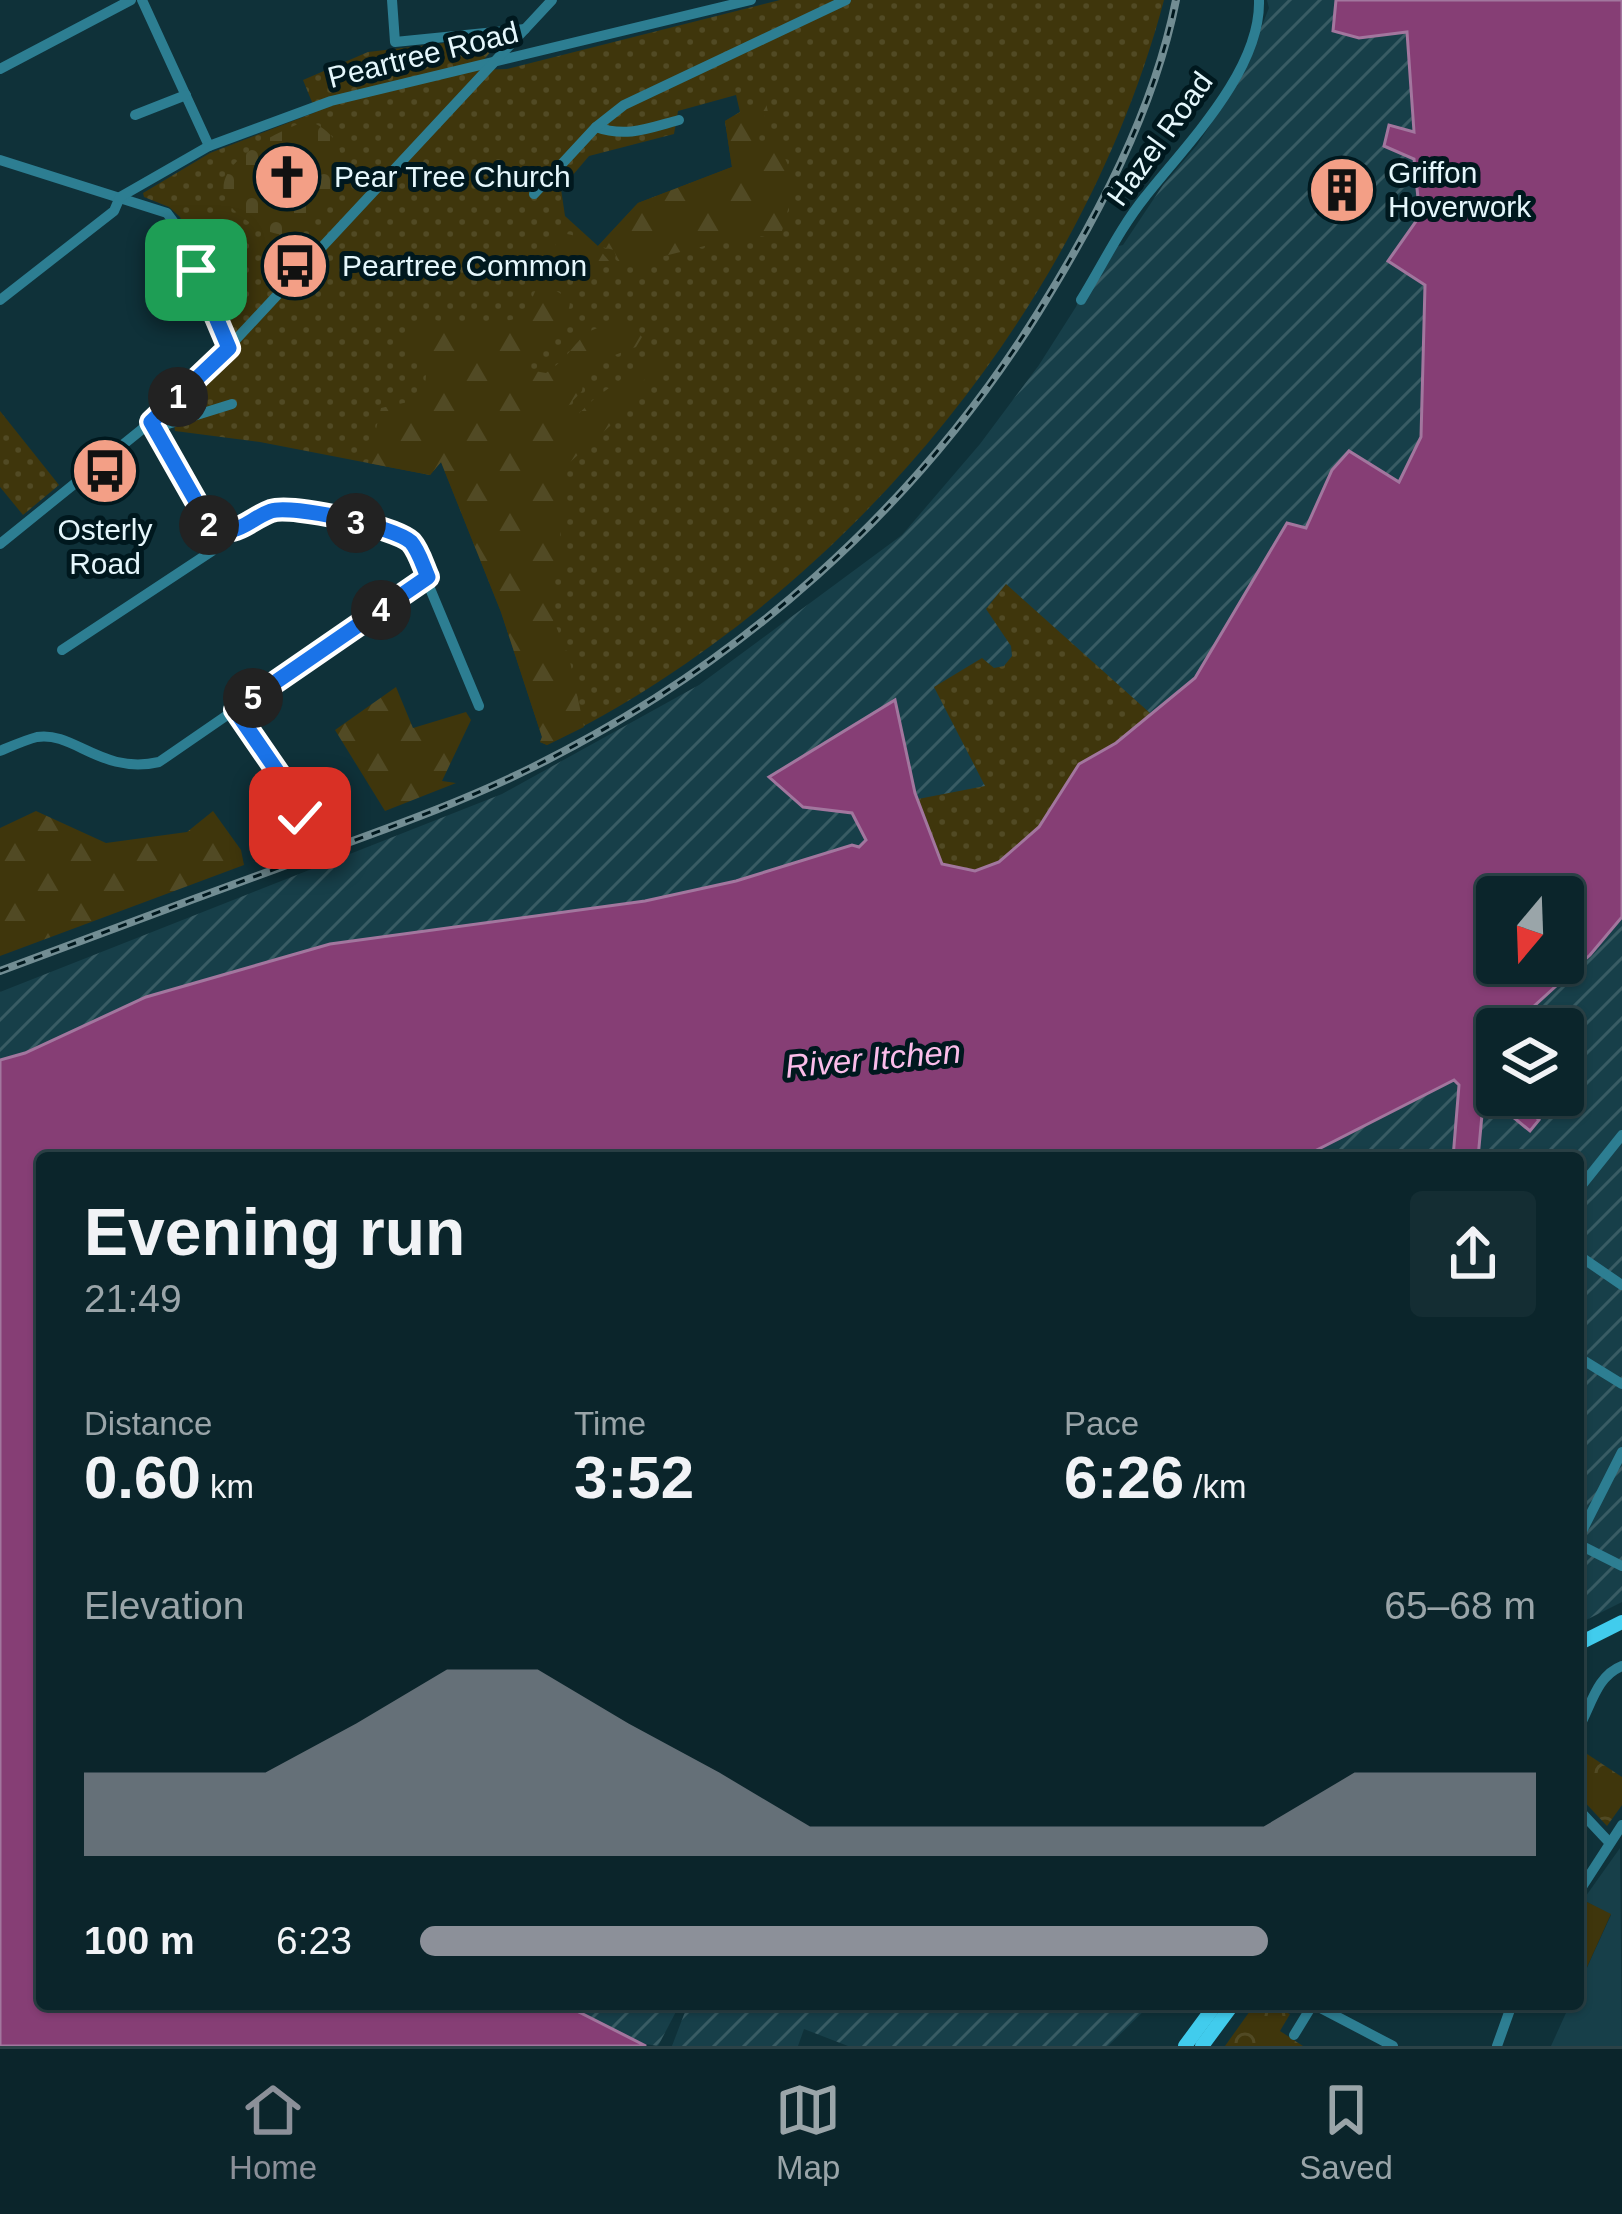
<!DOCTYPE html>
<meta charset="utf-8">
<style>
body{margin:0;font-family:Arial,sans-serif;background:#142d33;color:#f1f3f6;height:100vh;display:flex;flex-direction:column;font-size:45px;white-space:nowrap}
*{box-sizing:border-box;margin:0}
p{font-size:39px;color:#9aa5a9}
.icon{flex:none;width:66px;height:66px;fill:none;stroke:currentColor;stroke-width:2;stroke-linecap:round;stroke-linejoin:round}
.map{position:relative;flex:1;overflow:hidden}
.sheet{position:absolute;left:36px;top:1152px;width:1548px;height:858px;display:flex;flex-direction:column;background:#0b252b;border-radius:12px;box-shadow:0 3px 9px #0004,0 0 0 3px #2b4247}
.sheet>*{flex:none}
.needle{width:78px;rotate:199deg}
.fabs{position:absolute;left:1476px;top:876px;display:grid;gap:24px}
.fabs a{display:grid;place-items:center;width:108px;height:108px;border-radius:12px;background:#0b252b;box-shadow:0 3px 9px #0004,0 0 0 3px #2b4247;font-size:60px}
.pin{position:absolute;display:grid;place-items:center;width:102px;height:102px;color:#fff;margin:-51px;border-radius:24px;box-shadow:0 6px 18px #0006}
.km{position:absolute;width:60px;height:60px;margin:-30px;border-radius:50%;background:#222;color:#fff;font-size:33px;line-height:60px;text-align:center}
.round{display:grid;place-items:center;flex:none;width:126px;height:126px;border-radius:12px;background:#142d33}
.head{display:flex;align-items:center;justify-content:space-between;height:204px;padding:0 48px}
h1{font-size:66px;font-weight:600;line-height:90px}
.metrics{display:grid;grid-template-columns:repeat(3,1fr);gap:18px;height:204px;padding:12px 48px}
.metrics div{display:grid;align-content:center}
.metrics b{font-size:60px;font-weight:600}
.metrics small{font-size:33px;font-weight:400}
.metrics p{font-size:33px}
.chart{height:336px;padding:24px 48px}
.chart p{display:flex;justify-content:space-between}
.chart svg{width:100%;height:216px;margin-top:12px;fill:#8c9099;opacity:.7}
ul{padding:0 48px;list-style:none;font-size:39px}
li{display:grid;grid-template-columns:192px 144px 1fr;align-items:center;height:90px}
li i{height:30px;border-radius:15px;background:#8c9099}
.tab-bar{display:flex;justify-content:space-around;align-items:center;height:168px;border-top:3px solid #2b4247;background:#0b252b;font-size:33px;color:#9aa5a9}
.tab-bar a{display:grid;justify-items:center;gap:6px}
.tab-bar .current{color:#8c9099}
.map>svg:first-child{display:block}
</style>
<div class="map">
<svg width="1622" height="2046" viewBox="0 0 1622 2046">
<defs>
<pattern id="industrial-furrows" width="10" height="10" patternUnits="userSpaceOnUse" patternTransform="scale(3)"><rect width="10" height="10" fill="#173f49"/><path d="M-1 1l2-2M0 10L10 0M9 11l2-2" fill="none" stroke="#395c64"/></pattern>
<pattern id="grass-dots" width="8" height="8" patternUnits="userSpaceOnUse" patternTransform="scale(3)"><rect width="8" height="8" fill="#3f360c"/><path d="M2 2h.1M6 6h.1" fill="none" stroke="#514a24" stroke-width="1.8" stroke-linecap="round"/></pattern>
<pattern id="forest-firs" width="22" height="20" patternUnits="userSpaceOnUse" patternTransform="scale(3)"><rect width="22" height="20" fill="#3f360c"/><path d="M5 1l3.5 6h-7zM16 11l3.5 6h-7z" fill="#514a24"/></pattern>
<pattern id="cemetery-stones" width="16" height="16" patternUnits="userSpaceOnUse" patternTransform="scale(3)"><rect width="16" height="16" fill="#3f360c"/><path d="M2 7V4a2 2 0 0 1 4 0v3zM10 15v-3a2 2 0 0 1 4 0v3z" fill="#514a24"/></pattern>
<pattern id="park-crowns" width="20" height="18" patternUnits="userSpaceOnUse" patternTransform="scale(3)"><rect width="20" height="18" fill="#3f360c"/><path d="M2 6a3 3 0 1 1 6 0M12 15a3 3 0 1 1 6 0" fill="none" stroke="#514a24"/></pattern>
</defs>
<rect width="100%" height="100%" fill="#0f3139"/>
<path fill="#173f49" d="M1620,1848l2,198h-71l19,-42h8v-17l33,-72 -28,-15z"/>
<g fill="url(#industrial-furrows)">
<path d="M1267,0h69l-3,31 74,1 7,127 4,39 8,9 -38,54 37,24 -4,152 -22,46 -50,-31 -17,18 -27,59 -19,-6 -91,155 -79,65 -174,122 -27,-72 -20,-91 -92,105 49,6 14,27 -7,7 -7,-2 -116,36 -91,20 -315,43 -184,53 -121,56 -25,7v-68l502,-198 197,-109 203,-150 78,-91 59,-79 75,-118 9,-2 40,-60 34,-40 43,-65 29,-72z"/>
<path d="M1622,917v685l-44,22v-466h-100l7,-66 41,17 9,-10 -3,-4h31v-66h-54l81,-74z"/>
<path d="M1454,1080l5,5 -6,73h-152z"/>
<path d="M563,2004h117l-22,42 -19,-3z"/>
<path d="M688,2004h463l-43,42h-260l-44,-17 -6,17h-126z"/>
</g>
<g fill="url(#grass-dots)" fill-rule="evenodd">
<path d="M780,0h384c-83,313 -327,603 -617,745l-7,-3 2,-5 -41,-125 -60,-150 -11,13 -170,-33 -85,-11 -2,-15 67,-65 -60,-134 -11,-10 -25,-10 -1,-4 67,-40 106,-41 -13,-32 65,-28 136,-16 -29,34 32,-1zM736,95l4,17 -15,9 7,46 -94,36 -40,43 -33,-30 -4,-27 28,-33 85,-22 4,-23z"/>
<path d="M0,411l59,74 -36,30 -23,-28z"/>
<path d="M1006,584l145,130 -35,29 -37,21 -40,63 -40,35 -24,9 -33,-6 -24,-66 67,-13 -51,-99 48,-29 12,10 10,-2 8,-10 -1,-10 -25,-37z"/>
</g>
<g fill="url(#forest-firs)">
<path d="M759,101l7,2 2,9 -13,15 5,16h12c31,27 18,60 8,95l-31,-3 -117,29 -14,-2 -4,-12 -16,-4 40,-43 94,-36 -7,-46z"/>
<path d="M560,234c16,-2 40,14 49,27l-6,6 -48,13 -4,8 19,11c0,35 -36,41 -48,70l24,4c39,-26 30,-56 88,-44l8,8 -6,10 -45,17 -6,8 -3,19 -18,19v9l6,3 24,-23 56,-41h10l7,5 -2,7 -17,6 -8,9 -30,41 -42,38 -6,14 5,16 -7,43 6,20 -14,18v42l17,40 15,70 -37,18 -7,-3 2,-5 -41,-125 -60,-150 -11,13 -62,-12 13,-55 27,-6 17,-14 1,-13 -20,-27c6,-42 33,-25 60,-22 10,1 46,-6 58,-9z"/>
<path d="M396,687l17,41 53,-16 5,8 -29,61 14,2 -71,28 -50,-81z"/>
<path d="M36,811l70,32 81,-11 26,-21 28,39 3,15 -244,91v-128z"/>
</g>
<path fill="url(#cemetery-stones)" d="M308,120c20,9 37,24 33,49 -3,20 -26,61 -48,65 -14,3 -32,-4 -44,-12 -69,-44 20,-87 59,-102z"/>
<g fill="url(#park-crowns)">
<path d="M1578,1748l44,29v28l-15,21 -29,-31z"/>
<path d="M1255,2004h25l-1,5 11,5 -10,17 23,15h-78z"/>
</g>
<path fill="#3f360c" d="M1583,1900l28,14 -33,73v-79z"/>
<path fill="#863e75" stroke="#a2769e" stroke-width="3" fill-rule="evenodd" d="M1336,0h286v917l-32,38 -81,74h-12v66h35l4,3 -9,11 12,11 -9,11 -46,-38 -6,65h-25l6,-73 -5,-5 -153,78h-1259v846h521l83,42h-646v-986l25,-7 121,-56 184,-53 315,-43 91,-20 116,-36 7,2 7,-7 -14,-27 -49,-6 -34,-30 126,-77 20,93 27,71 33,7 24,-9 40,-35 40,-63 37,-21 79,-65 92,-155 19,5 26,-58 17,-19 50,31 22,-45 4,-152 -37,-24 38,-54 -8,-9 -4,-39 -30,-13 5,-21 25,7 -7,-100 -48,6 -26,-7zM1497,897h66v66h-66z"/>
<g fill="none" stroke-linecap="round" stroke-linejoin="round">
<g stroke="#2d7e92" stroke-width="10">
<path d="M142,0l67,146"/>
<path d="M392,0l3,42 130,-13"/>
<path d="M0,69l131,-69"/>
<path d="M135,115l51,-20"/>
<path d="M596,127c30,11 53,1 83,-7"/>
<path d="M0,160l167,53 14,19 47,116"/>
<path d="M534,194l62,-67 28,-22 222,-105"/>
<path d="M0,300l114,-89 6,-14 89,-51 122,-45 420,-101"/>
<path d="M1081,300c21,-34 39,-72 64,-103 40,-51 116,-126 114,-197"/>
<path d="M151,422l59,104 10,4"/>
<path d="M155,428l77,-24"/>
<path d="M220,530c22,3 33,-13 52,-19 26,-8 117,16 139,32l68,163"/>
<path d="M0,544l151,-122 63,-59 338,-363"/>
<path d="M62,650l150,-99 8,-21"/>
<path d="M235,710l62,90"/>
<path d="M0,751c12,-5 25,-11 37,-14 37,-6 64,38 122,25l269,-185"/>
<circle cx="302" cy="808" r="9"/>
<path d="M1578,1190l44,-55"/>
<path d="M1578,1255l44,30"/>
<path d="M1578,1357l44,27"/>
<path d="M1578,1539l44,-87"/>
<path d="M1578,1544l44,22"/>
<path d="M1578,1729c13,-22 18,-53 44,-63"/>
<path d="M1578,1809l30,32"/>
<path d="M1578,1893l44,-68"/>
<path d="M1313,2004l80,42"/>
<path d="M1294,2035l19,-31"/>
<path d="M1497,2046l15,-42"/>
</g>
<g stroke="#41cced" stroke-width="14">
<path d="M1578,1644l44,-22"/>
<path d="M1185,2046l31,-42"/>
<path d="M1202,2046l31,-42"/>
</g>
<g stroke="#728d93" stroke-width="8">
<path id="rail" d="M0,971c105,-39 209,-78 314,-116 74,-27 149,-53 219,-88 207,-102 382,-258 505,-454 59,-95 116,-202 138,-313"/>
</g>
<use href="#rail" stroke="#00181e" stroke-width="3" stroke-dasharray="9" stroke-linecap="butt"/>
</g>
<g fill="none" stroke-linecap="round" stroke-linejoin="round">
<g stroke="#fff" stroke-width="24">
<path id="route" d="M196,270l33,78 -78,74 59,104c27,13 37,-6 61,-15 21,-7 124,16 140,31 8,9 12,24 17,35l-193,133 62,90 -5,9 8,9"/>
</g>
<use href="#route" stroke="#1a73e8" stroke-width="15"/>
</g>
<defs>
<g id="church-disc" transform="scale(3.45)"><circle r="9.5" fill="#f39f86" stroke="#00181e"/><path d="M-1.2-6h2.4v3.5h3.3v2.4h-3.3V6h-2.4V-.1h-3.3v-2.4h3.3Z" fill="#111"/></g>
<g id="building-disc" transform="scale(3.45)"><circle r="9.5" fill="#f39f86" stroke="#00181e"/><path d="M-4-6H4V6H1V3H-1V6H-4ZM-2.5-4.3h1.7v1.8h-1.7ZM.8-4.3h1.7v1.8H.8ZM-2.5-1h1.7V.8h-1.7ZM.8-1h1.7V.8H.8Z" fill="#111"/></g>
<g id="bus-disc" transform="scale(3.45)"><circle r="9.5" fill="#f39f86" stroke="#00181e"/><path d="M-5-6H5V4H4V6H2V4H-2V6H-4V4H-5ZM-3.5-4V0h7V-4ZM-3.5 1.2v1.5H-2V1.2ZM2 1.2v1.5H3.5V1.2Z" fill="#111"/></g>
</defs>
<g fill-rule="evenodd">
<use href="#church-disc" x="287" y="177"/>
<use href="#building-disc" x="1342" y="190"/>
<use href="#bus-disc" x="295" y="266"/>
<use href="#bus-disc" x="105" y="471"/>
</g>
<g text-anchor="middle" stroke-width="10" stroke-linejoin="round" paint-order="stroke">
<g font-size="30" fill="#e5f7fc" stroke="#00181e">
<text transform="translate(423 55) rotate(-14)" y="10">Peartree Road</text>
<text transform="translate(1160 139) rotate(-54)" y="10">Hazel Road</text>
</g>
<g font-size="30" fill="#e5f7fc" stroke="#00181e" text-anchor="start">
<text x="1388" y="183">Griffon<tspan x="1388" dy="34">Hoverwork</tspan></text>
<text x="334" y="187">Pear Tree Church</text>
<text x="342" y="276">Peartree Common</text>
<text x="105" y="540" text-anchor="middle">Osterly<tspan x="105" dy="34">Road</tspan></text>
</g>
<g font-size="33" font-style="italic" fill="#fbbdea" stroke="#00181e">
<text transform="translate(873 1058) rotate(-5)" y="12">River Itchen</text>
</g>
</g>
</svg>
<div class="fabs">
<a><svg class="needle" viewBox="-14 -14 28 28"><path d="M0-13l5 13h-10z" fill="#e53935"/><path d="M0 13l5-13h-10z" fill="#9aa5a9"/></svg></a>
<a><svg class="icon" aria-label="layers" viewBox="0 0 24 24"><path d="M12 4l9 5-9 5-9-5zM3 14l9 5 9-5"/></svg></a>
</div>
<div class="pin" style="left:196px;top:270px;background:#1e9e55"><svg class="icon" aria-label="arrive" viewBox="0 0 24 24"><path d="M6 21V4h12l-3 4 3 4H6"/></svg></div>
<div class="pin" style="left:300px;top:818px;background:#d93025"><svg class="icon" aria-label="check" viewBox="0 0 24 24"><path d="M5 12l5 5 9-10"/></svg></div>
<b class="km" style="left:178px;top:397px">1</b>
<b class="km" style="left:209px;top:525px">2</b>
<b class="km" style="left:356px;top:523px">3</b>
<b class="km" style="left:381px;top:610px">4</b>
<b class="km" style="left:253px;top:698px">5</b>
<section class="sheet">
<div class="head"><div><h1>Evening run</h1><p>21:49</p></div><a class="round"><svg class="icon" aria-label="share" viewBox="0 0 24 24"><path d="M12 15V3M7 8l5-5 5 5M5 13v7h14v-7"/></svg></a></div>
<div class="metrics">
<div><p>Distance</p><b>0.60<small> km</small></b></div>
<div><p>Time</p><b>3:52</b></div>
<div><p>Pace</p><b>6:26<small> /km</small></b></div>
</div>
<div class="chart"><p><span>Elevation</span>65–68 m</p>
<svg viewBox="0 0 160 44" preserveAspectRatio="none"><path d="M0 44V27L10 27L20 27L30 17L40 6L50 6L60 17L70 27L80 38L90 38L100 38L110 38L120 38L130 38L140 27L150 27L160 27V44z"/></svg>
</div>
<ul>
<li><b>100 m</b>6:23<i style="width:76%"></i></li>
</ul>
</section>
</div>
<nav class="tab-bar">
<a class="current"><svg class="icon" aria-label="home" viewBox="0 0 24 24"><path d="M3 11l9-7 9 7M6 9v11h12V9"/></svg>Home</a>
<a><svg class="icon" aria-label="map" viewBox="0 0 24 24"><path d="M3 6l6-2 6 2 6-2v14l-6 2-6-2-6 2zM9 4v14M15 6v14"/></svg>Map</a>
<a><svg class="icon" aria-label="saved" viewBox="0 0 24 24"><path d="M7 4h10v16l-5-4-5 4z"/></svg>Saved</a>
</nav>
